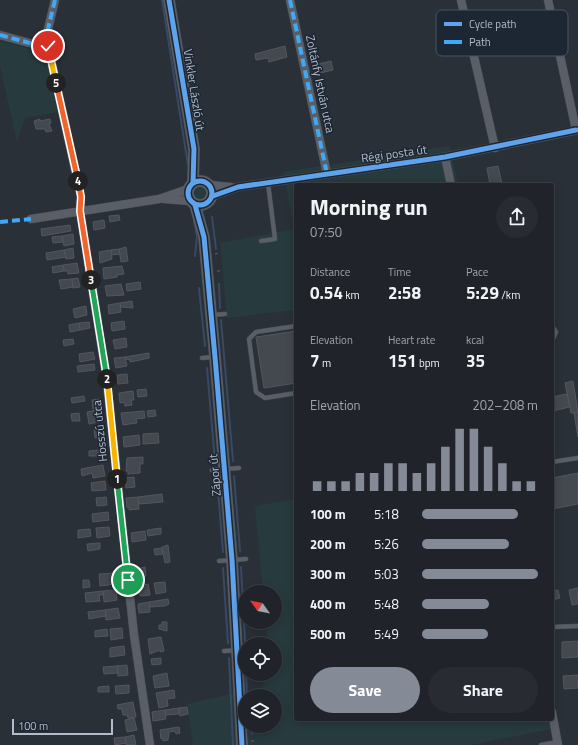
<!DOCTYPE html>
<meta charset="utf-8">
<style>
body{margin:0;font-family:"Titillium Web",sans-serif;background:#282c32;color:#f1f3f6;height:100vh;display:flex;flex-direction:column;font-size:15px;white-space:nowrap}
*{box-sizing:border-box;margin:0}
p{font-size:13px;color:#a2a4a8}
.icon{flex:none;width:22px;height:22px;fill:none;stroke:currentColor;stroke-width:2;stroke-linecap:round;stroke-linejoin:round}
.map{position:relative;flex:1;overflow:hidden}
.drawer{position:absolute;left:294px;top:183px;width:260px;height:538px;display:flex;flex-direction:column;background:#20242a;border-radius:4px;box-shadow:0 2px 10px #0003,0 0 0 1px #3d4147}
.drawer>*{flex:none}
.needle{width:26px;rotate:303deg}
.tools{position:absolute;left:238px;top:585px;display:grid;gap:8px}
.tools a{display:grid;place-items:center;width:44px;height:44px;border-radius:50%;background:#20242a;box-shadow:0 2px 10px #0003,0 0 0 1px #3d4147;font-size:20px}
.scale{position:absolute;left:12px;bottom:10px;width:101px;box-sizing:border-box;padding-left:4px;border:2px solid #b4bcc9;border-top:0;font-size:11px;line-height:14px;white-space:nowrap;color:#b4bcc9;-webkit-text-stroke:3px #1d2633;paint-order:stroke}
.pin{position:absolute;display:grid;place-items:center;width:34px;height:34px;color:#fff;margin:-17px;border:2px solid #fff;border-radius:50%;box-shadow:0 1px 4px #0007}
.km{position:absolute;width:20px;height:20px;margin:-10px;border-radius:50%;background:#222;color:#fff;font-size:11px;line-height:20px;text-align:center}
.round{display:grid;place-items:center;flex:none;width:42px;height:42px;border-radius:21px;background:#282c32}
.headline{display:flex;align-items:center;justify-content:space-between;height:68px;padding:0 16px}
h1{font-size:22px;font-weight:700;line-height:30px}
.stats{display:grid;grid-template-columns:repeat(3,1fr);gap:6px;height:68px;padding:4px 16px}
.stats div{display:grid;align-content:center}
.stats b{font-size:17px;font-weight:700}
.stats small{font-size:11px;font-weight:400}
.stats p{font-size:11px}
.chart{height:112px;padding:8px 16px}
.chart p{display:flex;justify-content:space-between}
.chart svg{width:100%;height:72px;margin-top:4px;stroke:#848b96;stroke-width:6}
.primary-button{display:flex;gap:8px;margin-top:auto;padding:8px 16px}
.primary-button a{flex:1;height:46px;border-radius:24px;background:#848b96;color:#fff;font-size:16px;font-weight:700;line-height:46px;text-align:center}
.primary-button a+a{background:#282c32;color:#f1f3f6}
ul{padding:0 16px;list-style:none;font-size:13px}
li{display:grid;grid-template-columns:64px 48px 1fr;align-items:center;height:30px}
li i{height:10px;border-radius:5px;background:#848b96}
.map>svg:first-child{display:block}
</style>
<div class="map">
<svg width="578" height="745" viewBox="0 0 578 745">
<rect width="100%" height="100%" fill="#2a3038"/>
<g fill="#273a3e" fill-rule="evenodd">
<path d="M0,41l42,11 4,5 12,55 -33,6 -8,24 -17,-76z"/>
<path d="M450,146l8,39h-162v125l-69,8 -7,-75 74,-14 -11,-57z"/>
<circle cx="201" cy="193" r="7"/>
<path d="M296,499v220h253l3,10 -81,16h-278l-6,-41 75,-17 5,-13h8v-30h-7l-2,-22h9v-30h-12l-8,-86zM245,696h30v30h-30z"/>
</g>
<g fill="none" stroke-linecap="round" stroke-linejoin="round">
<g stroke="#384963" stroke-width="2">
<path d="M162,0l26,165"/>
<path d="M212,217l4,32"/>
<path d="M194,222l3,14 -2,20"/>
<path d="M219,284l1,24"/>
<path d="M199,288l6,58"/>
<path d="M221,320l12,141"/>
<path d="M207,368l8,94"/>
<path d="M234,476l6,75"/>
<path d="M217,478l6,74"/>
<path d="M241,567l4,74"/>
<path d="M223,568l5,75"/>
<path d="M229,658l4,87"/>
<path d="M246,674l1,22"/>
<path d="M249,726l3,8"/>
</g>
</g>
<g fill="#444950" stroke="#52575f">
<path d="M285,46l2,11 -18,5 -1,-4 -12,2 -1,-6z"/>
<path d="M331,61l2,9 -17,4 -2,-9z"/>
<path d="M40,119v2l10,-2 1,4 -2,1 3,7 -6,1 -1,-3h-9l-2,-8z"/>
<path d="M498,166l4,18 -12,1 -3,-17z"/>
<path d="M119,215l1,5 -10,2 -1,-6z"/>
<path d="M104,220l1,8 -11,2 -1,-8z"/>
<path d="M70,225l1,6 -29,5 -1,-7z"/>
<path d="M73,234l1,10 -10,2 -2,-10z"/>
<path d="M62,236l1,6 -10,1 -1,-6z"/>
<path d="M126,247l2,14 -7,1 -2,-13z"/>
<path d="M73,248l1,10 -8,1 -2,-9z"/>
<path d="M119,249l1,5 -9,1v-5z"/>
<path d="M64,250l2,7 -19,3 -1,-7z"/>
<path d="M111,250l1,9 -12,4 -1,-11z"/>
<path d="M77,263l2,10 -11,1 -1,-3h-3l-1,-6z"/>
<path d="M63,265l1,6 -11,2 -1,-6z"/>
<path d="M122,266l2,8 -7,1v2l-13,2 -1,-11z"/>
<path d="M78,278l2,9 -7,1 -1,-9z"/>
<path d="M72,279l1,8 -12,2 -2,-9z"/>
<path d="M140,282l1,7 -14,2 -1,-7z"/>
<path d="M121,284l3,11 -17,1 -2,-10z"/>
<path d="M132,301l1,7 -12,-1 -1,-4z"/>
<path d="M120,303l1,9 -12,2 -1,-9z"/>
<path d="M86,306l1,9 -12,3 -2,-9z"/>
<path d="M124,321l1,8 -13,2 -1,-8z"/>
<path d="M89,322l1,6 -10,2 -1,-7z"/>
<path d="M79,323l1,7 -10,2 -1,-7z"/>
<path d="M296,331v52l-32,5 -8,-51z"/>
<path d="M126,338l1,9 -12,2 -2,-9z"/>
<path d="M73,339l1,5 -10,2 -1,-6z"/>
<path d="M93,352l2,7 -15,3 -1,-8z"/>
<path d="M149,353v5l-9,2 -10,2v-2l-4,-1 -1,-2z"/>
<path d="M125,357l2,9 -11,2 -2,-10z"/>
<path d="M94,364l1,6 -17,2 -1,-6z"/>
<path d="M127,374l1,9 -10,1 -1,-9z"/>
<path d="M573,381l5,31 -7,1 -6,-30z"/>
<path d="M146,389l1,7 -9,1 -1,-7z"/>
<path d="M133,391l1,9h-3l1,5 -7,1 -1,-4 -4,1 -1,-10z"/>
<path d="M567,394l3,13 -18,4v-14z"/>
<path d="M84,396l1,5 -13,2 -1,-5z"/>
<path d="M100,399l1,9 -8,1 -1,-9z"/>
<path d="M97,410l1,12 -9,2 -2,-12z"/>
<path d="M155,410l1,6 -8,1 -1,-6z"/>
<path d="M144,411l1,7 -9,1 1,4 -14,2 -2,-12z"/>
<path d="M578,412v25l-4,-24z"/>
<path d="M79,413l1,8h-8l-1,-7z"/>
<path d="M102,429l1,8 -8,1 -1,-8z"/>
<path d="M158,433l1,10 -16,1v-10z"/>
<path d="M139,435l1,10 -16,2 -1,-10z"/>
<path d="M99,450l1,6h-11v-5z"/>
<path d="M143,457v7h-3v9l-12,1v-3h-2l1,-13z"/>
<path d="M103,465l2,11 -12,2 -1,-5 -10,3 -1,-7z"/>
<path d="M578,473v31l-26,5v-31z"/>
<path d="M134,477l1,10 -9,1 -1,-10z"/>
<path d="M105,481l1,9 -14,1 -1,-8z"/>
<path d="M162,494l1,8 -24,2 -1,-7z"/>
<path d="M106,497l1,8 -10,1 -1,-8z"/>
<path d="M138,497l1,12 -10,1v-3l-2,1 -1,-10z"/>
<path d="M108,512l1,8 -16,2 -1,-8z"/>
<path d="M109,527l1,9 -13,2 -1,-10z"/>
<path d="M161,528v6l-13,2 -1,-6z"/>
<path d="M90,529l1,7 -13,2v-8z"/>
<path d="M145,531l1,9 -14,2 -1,-9z"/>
<path d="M100,543v6l-12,2 -1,-7z"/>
<path d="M168,545l2,17 -5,1 -3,-16z"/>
<path d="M162,548l1,6 -8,1 -1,-6z"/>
<path d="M145,567l1,9 -9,2 -1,-9z"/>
<path d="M115,573l1,11 -16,2 -1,-12z"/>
<path d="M83,580h6l1,7 -7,1z"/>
<path d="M165,582l1,10 -10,2 -2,-11z"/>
<path d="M148,584l2,11 -10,1 -2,-10z"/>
<path d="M578,588v16l-6,1 -3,-15z"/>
<path d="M116,590l1,10 -13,2 -1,-11z"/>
<path d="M558,590l2,8 -8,2v-9z"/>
<path d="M103,591v4h-4l1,6 -14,1 -1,-9z"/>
<path d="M168,599l1,5 -4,2 -16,1v-5z"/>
<path d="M149,602l1,10 -11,1 -1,-9z"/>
<path d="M118,608l2,10 -14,2 -1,-10z"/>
<path d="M105,610l1,6 -17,3 -1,-7z"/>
<path d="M162,622h5v9l-8,-2v-4h3z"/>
<path d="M122,628l1,10 -12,2 -1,-11z"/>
<path d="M107,629l1,7 -13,1v-6z"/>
<path d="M161,637l3,14 -4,1v-2l-10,4 -2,-15z"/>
<path d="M578,641v16l-16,1v-16z"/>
<path d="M124,646l1,9 -15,2v-9z"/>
<path d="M161,658v6l-9,1 -1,-6z"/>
<path d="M127,665l1,10 -10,1 -1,-10z"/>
<path d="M117,666l1,7 -14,1 -1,-7z"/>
<path d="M167,673l2,13 -14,2 -2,-12z"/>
<path d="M578,675v13l-14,1 -1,-13z"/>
<path d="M129,685v8l-13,1 -1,-8z"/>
<path d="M109,686v6h-11v-5z"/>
<path d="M174,690l1,8 -8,1 1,7 -9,2 -3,-15z"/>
<path d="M133,702l3,15 -8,1 -1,-3h-4l-1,-6h-4l-1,-4z"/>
<path d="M187,707l1,7 -8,2 -1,-8z"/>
<path d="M179,708v6l-13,1 -1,-5z"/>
<path d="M165,710l1,9 -13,2 -1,-9z"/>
<path d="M134,718l3,12 -10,2 -2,-12z"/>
<path d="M179,727l1,6 -4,1 -1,-3 -6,1 -1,8 -5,1v-3l-2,1 -1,-9z"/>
<path d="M134,735l2,10h-10l-1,-8z"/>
<path d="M125,737l1,6 -11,2 -1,-7z"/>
</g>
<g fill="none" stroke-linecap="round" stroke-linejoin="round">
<g stroke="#484c53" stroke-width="5">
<g id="lane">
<path d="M261,241l14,-2 -7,-56"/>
<path d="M212,315l13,-1"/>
<path d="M296,326l-40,6 -7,7 7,53 9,6 31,-5"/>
<path d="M552,326l4,6 -4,9"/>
<path d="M202,358l11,-1"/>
<path d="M552,462l26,-4"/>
<path d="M212,470l27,-2"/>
<path d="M219,561l27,-2"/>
<path d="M552,627l26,-1"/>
<path d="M224,651l21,-1"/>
<path d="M541,745l16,-3"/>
</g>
</g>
<g stroke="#484c53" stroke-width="9">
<g id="street">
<path d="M55,0l-7,29v17l33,151 -1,14 26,163 28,261 16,110"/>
<path d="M290,0l37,174"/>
<path d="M461,0l34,148"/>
<path d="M548,0l28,130"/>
<path d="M0,35l37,10 11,1"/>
<path d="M445,157l6,28"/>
<path d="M210,185l21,2"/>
<path d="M213,196l25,-9 207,-30 133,-27"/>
<path d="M164,199l26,2"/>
<path d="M31,219l128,-20 29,-10"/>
<path d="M552,712l6,33"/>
</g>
</g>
<g stroke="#484c53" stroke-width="12">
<g id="secondary">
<path d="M169,0l25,149 -1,34"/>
<circle cx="200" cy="193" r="12"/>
<path d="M195,205l9,32 11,120 17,203 10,185"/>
</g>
</g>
<g stroke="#5d636a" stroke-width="1" stroke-dasharray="3 3" stroke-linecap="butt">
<path d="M215,254l4,-1"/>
<path d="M217,271h4"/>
<path d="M251,741h5"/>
</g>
<use href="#lane" stroke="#5a5e66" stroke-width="4"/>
<use href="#street" stroke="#5a5e66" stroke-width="8"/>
<use href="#secondary" stroke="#595d64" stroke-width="11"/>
<g stroke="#3fa9f5" stroke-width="4" stroke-dasharray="8 4" stroke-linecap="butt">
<path d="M55,0l-7,29v17l33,151 -1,14"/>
<path d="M290,0l37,174"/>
<path d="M0,35l37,10 11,1"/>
<path d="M0,222l31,-3"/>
</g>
<g stroke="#1d2633" stroke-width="8">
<g id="cycleway">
<path d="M169,0l25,149 -1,34"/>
<circle cx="200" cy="193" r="12"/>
<path d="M213,196l25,-9 207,-30 131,-27"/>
<path d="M195,205l9,32 11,120 17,203 10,185"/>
</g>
</g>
<use href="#cycleway" stroke="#60a3ed" stroke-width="5"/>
</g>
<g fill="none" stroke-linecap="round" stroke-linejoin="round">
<g stroke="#fff" stroke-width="8">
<path id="split-1" d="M117,479l11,101"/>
</g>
<g stroke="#fff" stroke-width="8">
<path id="split-2" d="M107,379l10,100"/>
</g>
<g stroke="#fff" stroke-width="8">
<path id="split-3" d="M91,280l16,99"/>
</g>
<g stroke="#fff" stroke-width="8">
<path id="split-4" d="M78,181l3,16 -1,14 11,69"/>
</g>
<g stroke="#fff" stroke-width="8">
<path id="split-5" d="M56,83l22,98"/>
</g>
<g stroke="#fff" stroke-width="8">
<path id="split-6" d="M48,46l8,37"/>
</g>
<use href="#split-1" stroke="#22a559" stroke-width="5"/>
<use href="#split-2" stroke="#f5b400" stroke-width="5"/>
<use href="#split-3" stroke="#22a559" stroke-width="5"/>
<use href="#split-4" stroke="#f0652b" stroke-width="5"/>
<use href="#split-5" stroke="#f0652b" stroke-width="5"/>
<use href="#split-6" stroke="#f5b400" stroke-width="5"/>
</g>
<g text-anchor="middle" stroke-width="3" stroke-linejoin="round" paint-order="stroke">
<g font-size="12" fill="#b4bcc9" stroke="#1d2633">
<text transform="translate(320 84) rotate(78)" y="4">Zoltánfy István utca</text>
<text transform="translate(194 90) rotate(81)" y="4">Vinkler László út</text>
<text transform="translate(394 154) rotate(-8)" y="4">Régi posta út</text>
<text transform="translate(100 431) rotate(-96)" y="4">Hosszú utca</text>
<text transform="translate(215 475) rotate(-95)" y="4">Zápor út</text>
</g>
</g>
<rect x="436" y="10" width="132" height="46" rx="6" fill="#1d2633" stroke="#4a5360" stroke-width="1"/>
<rect x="444" y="22" width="18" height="4" fill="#60a3ed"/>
<rect x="444" y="40" width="18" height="4" fill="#3fa9f5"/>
<g font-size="11" fill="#b4bcc9">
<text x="469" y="28">Cycle path</text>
<text x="469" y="46">Path</text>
</g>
</svg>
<div class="tools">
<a><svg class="needle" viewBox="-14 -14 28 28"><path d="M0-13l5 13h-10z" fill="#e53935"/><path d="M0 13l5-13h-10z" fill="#a2a4a8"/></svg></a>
<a><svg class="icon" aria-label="locate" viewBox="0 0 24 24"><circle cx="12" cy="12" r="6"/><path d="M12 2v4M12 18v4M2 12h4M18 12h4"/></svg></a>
<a><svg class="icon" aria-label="layers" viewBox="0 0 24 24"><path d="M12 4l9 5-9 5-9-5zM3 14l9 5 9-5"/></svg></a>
</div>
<div class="scale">100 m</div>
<div class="pin" style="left:128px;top:580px;background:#1e9e55"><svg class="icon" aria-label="arrive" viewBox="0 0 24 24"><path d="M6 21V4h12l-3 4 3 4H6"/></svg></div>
<div class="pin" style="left:48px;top:46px;background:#d93025"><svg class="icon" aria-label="check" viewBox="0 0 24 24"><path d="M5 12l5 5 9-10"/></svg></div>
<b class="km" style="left:117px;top:479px">1</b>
<b class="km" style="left:107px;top:379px">2</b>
<b class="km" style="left:91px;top:280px">3</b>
<b class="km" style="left:78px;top:181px">4</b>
<b class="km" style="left:56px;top:83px">5</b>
<section class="drawer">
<div class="headline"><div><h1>Morning run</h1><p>07:50</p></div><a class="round"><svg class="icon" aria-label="share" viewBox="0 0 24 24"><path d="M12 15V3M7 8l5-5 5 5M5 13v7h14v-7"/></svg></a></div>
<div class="stats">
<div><p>Distance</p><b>0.54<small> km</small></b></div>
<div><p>Time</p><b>2:58</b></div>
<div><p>Pace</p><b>5:29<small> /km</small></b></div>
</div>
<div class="stats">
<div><p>Elevation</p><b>7<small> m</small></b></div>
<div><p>Heart rate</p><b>151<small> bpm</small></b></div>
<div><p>kcal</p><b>35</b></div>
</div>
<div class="chart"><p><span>Elevation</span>202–208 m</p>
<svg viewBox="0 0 160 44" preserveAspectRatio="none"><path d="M5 44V38M15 44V38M25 44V38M35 44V33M45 44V33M55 44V27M65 44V27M75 44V33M85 44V27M95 44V17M105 44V6M115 44V6M125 44V17M135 44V27M145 44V38M155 44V38"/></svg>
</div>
<ul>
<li><b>100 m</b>5:18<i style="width:83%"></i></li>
<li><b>200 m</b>5:26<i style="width:75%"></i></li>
<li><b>300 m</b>5:03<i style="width:100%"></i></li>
<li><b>400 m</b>5:48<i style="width:58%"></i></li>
<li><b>500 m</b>5:49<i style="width:57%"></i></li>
</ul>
<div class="primary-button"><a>Save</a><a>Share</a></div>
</section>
</div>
